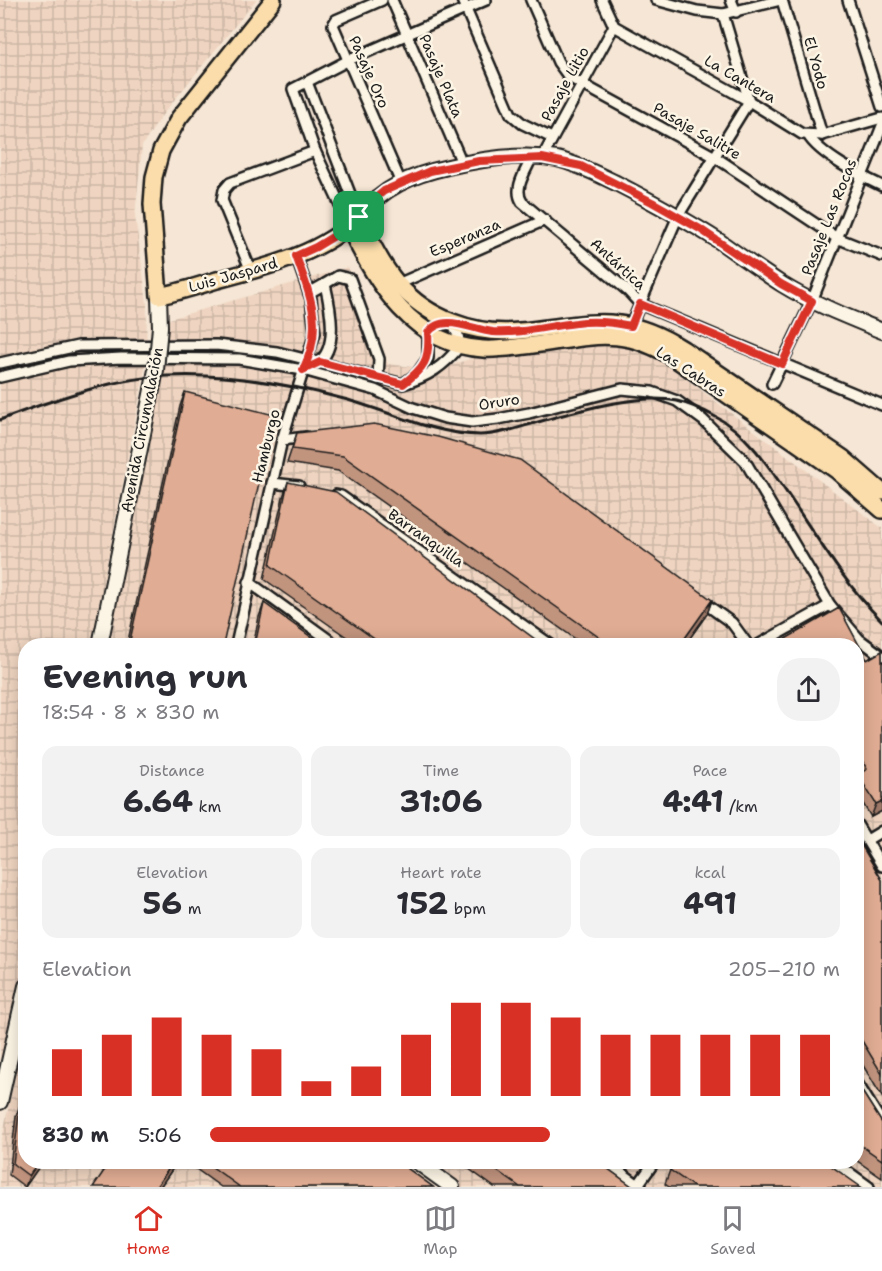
<!DOCTYPE html>
<meta charset="utf-8">
<style>
body{margin:0;font-family:"Shantell Sans",sans-serif;background:#f2f2f3;color:#2b2b33;height:100vh;display:flex;flex-direction:column;font-size:22px;white-space:nowrap}
*{box-sizing:border-box;margin:0}
p{font-size:20px;color:#7c7c81}
.icon{flex:none;width:33px;height:33px;fill:none;stroke:currentColor;stroke-width:2;stroke-linecap:round;stroke-linejoin:round}
.map{position:relative;flex:1;overflow:hidden}
.sheet{position:absolute;left:18px;top:638px;width:846px;height:531px;display:flex;flex-direction:column;background:#fff;border-radius:24px;box-shadow:0 3px 15px #0003}
.sheet>*{flex:none}
.pin{position:absolute;display:grid;place-items:center;width:51px;height:51px;color:#fff;margin:-26px;border-radius:12px;box-shadow:0 3px 9px #0006}
.round{display:grid;place-items:center;flex:none;width:63px;height:63px;border-radius:24px;background:#f2f2f3}
.overview{display:flex;align-items:center;justify-content:space-between;height:102px;padding:0 24px}
h1{font-size:33px;font-weight:700;line-height:45px}
.metrics{display:grid;grid-template-columns:repeat(3,1fr);gap:9px;height:102px;padding:6px 24px}
.metrics div{display:grid;align-content:center;border-radius:15px;background:#f2f2f3;text-align:center}
.metrics b{font-size:30px;font-weight:700}
.metrics small{font-size:16px;font-weight:400}
.metrics p{font-size:16px}
.chart{height:168px;padding:12px 24px}
.chart p{display:flex;justify-content:space-between}
.chart svg{width:100%;height:108px;margin-top:6px;stroke:#d93025;stroke-width:6}
ul{padding:0 24px;list-style:none;font-size:20px}
li{display:grid;grid-template-columns:96px 72px 1fr;align-items:center;height:45px}
li i{height:15px;border-radius:8px;background:#d93025}
.dock{display:flex;justify-content:space-around;align-items:center;height:84px;border-top:2px solid #e1e1e2;background:#fff;font-size:16px;color:#7c7c81}
.dock a{display:grid;justify-items:center;gap:3px}
.dock .selected{color:#d93025}
.map>svg:first-child{display:block}
</style>
<div class="map">
<svg width="882" height="1187" viewBox="0 0 882 1187">
<defs>
<pattern id="industrial-grid" width="8" height="8" patternUnits="userSpaceOnUse" patternTransform="scale(1.5)"><rect width="8" height="8" fill="#efd5c1"/><path d="M0 4h8M4 0v8" fill="none" stroke="#ccb6a5"/></pattern>
</defs>
<rect width="100%" height="100%" fill="#f6e6d5"/>
<filter id="ink" filterUnits="userSpaceOnUse"><feTurbulence type="fractalNoise" baseFrequency=".0167" numOctaves="2"/><feDisplacementMap in="SourceGraphic" scale="12" xChannelSelector="R" yChannelSelector="G"/><feConvolveMatrix kernelMatrix="1 2 1 2 8 2 1 2 1" color-interpolation-filters="sRGB"/></filter>
<g filter="url(#ink)">
<g fill="url(#industrial-grid)">
<path d="M0,0h256l-93,114 -21,32 -7,70 12,87 -1,61 -55,281h-65l-1,313 -25,116z"/>
<path d="M348,267l40,97 49,6 126,-43 68,10 251,191v659h-423l-36,-26h433v-516h-749l53,-257 6,-68z"/>
<path d="M25,1027l1,134h373l37,26h-436v-39z"/>
</g>
<g fill="none" stroke-linecap="round" stroke-linejoin="round">
<g stroke="#1c1c1c" stroke-width="14">
<g id="street">
<path d="M382,0l-46,20 -3,5 68,158"/>
<path d="M392,0l70,163"/>
<path d="M462,0l49,114 12,10 29,14"/>
<path d="M531,0l27,62 11,15 146,80 122,81 45,18"/>
<path d="M602,0l12,26 135,75 53,33 20,1 60,-17"/>
<path d="M656,0l41,11 26,3 58,-14"/>
<path d="M731,0l5,12"/>
<path d="M782,0l40,135"/>
<path d="M848,0l34,107"/>
<path d="M307,82l52,135"/>
<path d="M808,135c11,19 54,42 74,51"/>
<path d="M532,157c-6,14 -19,31 -10,45l106,89 12,13 242,101"/>
<path d="M542,158l72,-132"/>
<path d="M349,227l-6,-16 -28,-60 -22,-62 56,-29 137,-60"/>
<path d="M251,271l-29,-71 2,-10 6,-7 85,-32"/>
<path d="M325,284l13,-8 12,3 29,80 -1,20"/>
<path d="M398,284l147,-64"/>
<path d="M309,293l16,-9c5,22 15,66 -9,80"/>
<path d="M631,325l47,-109 71,-115 -26,-87"/>
<path d="M0,363l78,-17 138,-1 61,7 126,32c25,-7 41,-18 57,-38l-2,-11 -7,-13 -20,7 -3,4v25l-11,16 -14,10"/>
<path d="M0,377l69,-16 52,-3 118,1 64,11 72,20 38,18 32,10 27,4 26,-3 31,-6 93,-24 30,3 25,9 26,19 42,41 85,144 29,34 23,17"/>
<path d="M772,384l40,-83 70,-175"/>
<path d="M282,440l24,-3"/>
<path d="M272,483l27,3"/>
<path d="M336,495l5,1 210,149"/>
<path d="M249,582l87,63"/>
<path d="M700,600l32,23 16,22"/>
<path d="M236,645l46,-205 33,-107 -4,-34 -15,-43"/>
<path d="M758,645l72,-40"/>
<path d="M856,823l26,43"/>
<path d="M867,840l15,-9"/>
<path d="M856,1081l26,42"/>
<path d="M605,1161l36,26"/>
<path d="M833,1161l36,26"/>
<path d="M638,1185l17,-24"/>
</g>
</g>
<g stroke="#1c1c1c" stroke-width="18">
<g id="secondary">
<path d="M359,217c24,-30 53,-42 89,-50 34,-8 74,-14 109,-8 21,5 40,15 59,24 35,18 70,37 103,58 21,15 42,30 64,44 31,19 65,32 99,46"/>
<path d="M159,296l1,31"/>
<path d="M100,645l56,-275"/>
<path d="M0,1102l26,-116"/>
<path d="M416,1161l36,26"/>
</g>
</g>
<g stroke="#1c1c1c" stroke-width="20">
<g id="primary">
<path d="M273,0l-94,118 -18,33 -7,26 -2,27 7,92c20,-4 39,-10 58,-16 50,-13 105,-26 142,-63 11,23 22,47 39,67 29,34 77,52 122,47 67,-6 101,-22 163,18l160,109 39,34"/>
<path d="M349,227c27,57 64,118 134,122 16,1 34,-2 50,-4 60,-8 89,-20 144,15l159,110 46,40"/>
</g>
</g>
<use href="#street" stroke="#fcf5e5" stroke-width="9"/>
<use href="#secondary" stroke="#fcf5e5" stroke-width="14"/>
<use href="#primary" stroke="#fbddab" stroke-width="15"/>
<path stroke="#1c1c1c" stroke-width="3" d="M0,420c36,-14 73,-27 110,-36 75,-18 160,-5 234,15 46,12 87,35 136,36 19,0 40,-8 58,-13 39,-11 100,-29 139,-21 12,3 26,9 37,15 33,16 55,51 75,80 29,43 56,88 93,125"/>
<g stroke="#1c1c1c" stroke-width="18" stroke-linecap="butt">
<path id="secondary-bridge" d="M156,370l4,-43"/>
</g>
<use href="#secondary-bridge" stroke="#fcf5e5" stroke-width="14"/>
</g>
<g fill="#c1947e" stroke="#1c1c1c" stroke-width="1.5">
<path d="M185,392l38,253h-96l53,-239z"/>
<path d="M297,433l415,167 -5,14 -22,31h-101l-246,-174 -51,-8z"/>
<path d="M288,482l255,163h-185l-94,-66 19,-82z"/>
<path d="M264,603l58,42h-69l6,-28z"/>
<path d="M839,608l28,52 15,-9v160l-11,6 -15,-25v-12l2,-5 -2,-3v-127h-76l2,-4z"/>
<path d="M856,836l26,44v217l-26,-43z"/>
<path d="M856,1082l26,41v55l-26,-18z"/>
<path d="M20,1105l23,56 -18,26 -16,-12 7,-59z"/>
<path d="M90,1161h88l-18,26 -56,-16z"/>
<path d="M185,1161h212l36,26h-212z"/>
<path d="M458,1161h139l36,26h-139z"/>
<path d="M670,1170l191,17h-192l-4,-3z"/>
</g>
<g fill="#9d7867" stroke="#1c1c1c" stroke-width="1.5">
<path d="M712,600l-5,14 -22,31h-5z"/>
<path d="M882,801v10l-11,6 5,-13z"/>
<path d="M39,1161h4l-18,26 4,-11z"/>
<path d="M174,1161h4l-18,26h-4z"/>
</g>
<g fill="#e0ac93" stroke="#1c1c1c" stroke-width="1.5">
<path d="M185,392l89,23 -51,230h-94z"/>
<path d="M374,424l64,13 82,23 192,140 -32,45h-70l-267,-189 -51,-7 5,-16z"/>
<path d="M288,482l48,10 207,153h-160l-113,-80z"/>
<path d="M264,603l58,42h-67z"/>
<path d="M839,608l28,52 15,-9v150l-6,3 -18,-29 9,-6 -8,-14 -3,1v-111h-72l-2,-4z"/>
<path d="M856,836l26,44v194l-26,-43z"/>
<path d="M856,1082l26,41v37l-26,-18z"/>
<path d="M26,1098v63h13l-10,15 -16,-12 7,-59z"/>
<path d="M109,1161h65l-18,26h-63l17,-25z"/>
<path d="M204,1161h193l36,26h-193z"/>
<path d="M483,1161h114l36,26h-113z"/>
<path d="M677,1161h147l37,26h-167l-24,-17z"/>
</g>
</g>
<g fill="none" stroke-linecap="round" stroke-linejoin="round" filter="url(#ink)">
<g stroke="#fff" stroke-width="12">
<path id="route" d="M542,158l39,8 71,36 48,27 81,55 31,17 -30,63 -142,-60 -9,22c-19,-4 -37,-6 -55,-3 -28,3 -55,11 -83,9 -20,-2 -51,-20 -65,1 2,27 -4,35 -25,51l-83,-22 -17,8c21,-43 8,-72 -7,-114l20,-9 33,-20 23,-26 12,-10 46,-20 49,-10z"/>
</g>
<use href="#route" stroke="#d93025" stroke-width="8"/>
</g>
<g text-anchor="middle" stroke-width="5" stroke-linejoin="round" paint-order="stroke">
<g font-size="15" fill="#1c1c1c" stroke="#fcf5e5">
<text transform="translate(816 63) rotate(74)" y="5">El Yodo</text>
<text transform="translate(369 72) rotate(66)" y="5">Pasaje Oro</text>
<text transform="translate(441 76) rotate(67)" y="5">Pasaje Plata</text>
<text transform="translate(740 79) rotate(30)" y="5">La Cantera</text>
<text transform="translate(565 84) rotate(-61)" y="5">Pasaje Litio</text>
<text transform="translate(697 131) rotate(30)" y="5">Pasaje Salitre</text>
<text transform="translate(829 217) rotate(-68)" y="5">Pasaje Las Rocas</text>
<text transform="translate(465 238) rotate(-23)" y="5">Esperanza</text>
<text transform="translate(618 264) rotate(42)" y="5">Antártica</text>
<text transform="translate(233 275) rotate(-16)" y="5">Luis Jaspard</text>
<text transform="translate(691 372) rotate(33)" y="5">Las Cabras</text>
<text transform="translate(499 402) rotate(-9)" y="5">Oruro</text>
<text transform="translate(142 430) rotate(-79)" y="5">Avenida Circunvalación</text>
<text transform="translate(266 446) rotate(-76)" y="5">Hamburgo</text>
<text transform="translate(426 538) rotate(35)" y="5">Barranquilla</text>
</g>
</g>
</svg>
<div class="pin" style="left:359px;top:217px;background:#1e9e55"><svg class="icon" aria-label="arrive" viewBox="0 0 24 24"><path d="M6 21V4h12l-3 4 3 4H6"/></svg></div>
<section class="sheet">
<div class="overview"><div><h1>Evening run</h1><p>18:54 · 8 × 830 m</p></div><a class="round"><svg class="icon" aria-label="share" viewBox="0 0 24 24"><path d="M12 15V3M7 8l5-5 5 5M5 13v7h14v-7"/></svg></a></div>
<div class="metrics">
<div><p>Distance</p><b>6.64<small> km</small></b></div>
<div><p>Time</p><b>31:06</b></div>
<div><p>Pace</p><b>4:41<small> /km</small></b></div>
</div>
<div class="metrics">
<div><p>Elevation</p><b>56<small> m</small></b></div>
<div><p>Heart rate</p><b>152<small> bpm</small></b></div>
<div><p>kcal</p><b>491</b></div>
</div>
<div class="chart"><p><span>Elevation</span>205–210 m</p>
<svg viewBox="0 0 160 44" preserveAspectRatio="none"><path d="M5 44V25M15 44V19M25 44V12M35 44V19M45 44V25M55 44V38M65 44V32M75 44V19M85 44V6M95 44V6M105 44V12M115 44V19M125 44V19M135 44V19M145 44V19M155 44V19"/></svg>
</div>
<ul>
<li><b>830 m</b>5:06<i style="width:54%"></i></li>
</ul>
</section>
</div>
<nav class="dock">
<a class="selected"><svg class="icon" aria-label="home" viewBox="0 0 24 24"><path d="M3 11l9-7 9 7M6 9v11h12V9"/></svg>Home</a>
<a><svg class="icon" aria-label="map" viewBox="0 0 24 24"><path d="M3 6l6-2 6 2 6-2v14l-6 2-6-2-6 2zM9 4v14M15 6v14"/></svg>Map</a>
<a><svg class="icon" aria-label="saved" viewBox="0 0 24 24"><path d="M7 4h10v16l-5-4-5 4z"/></svg>Saved</a>
</nav>
